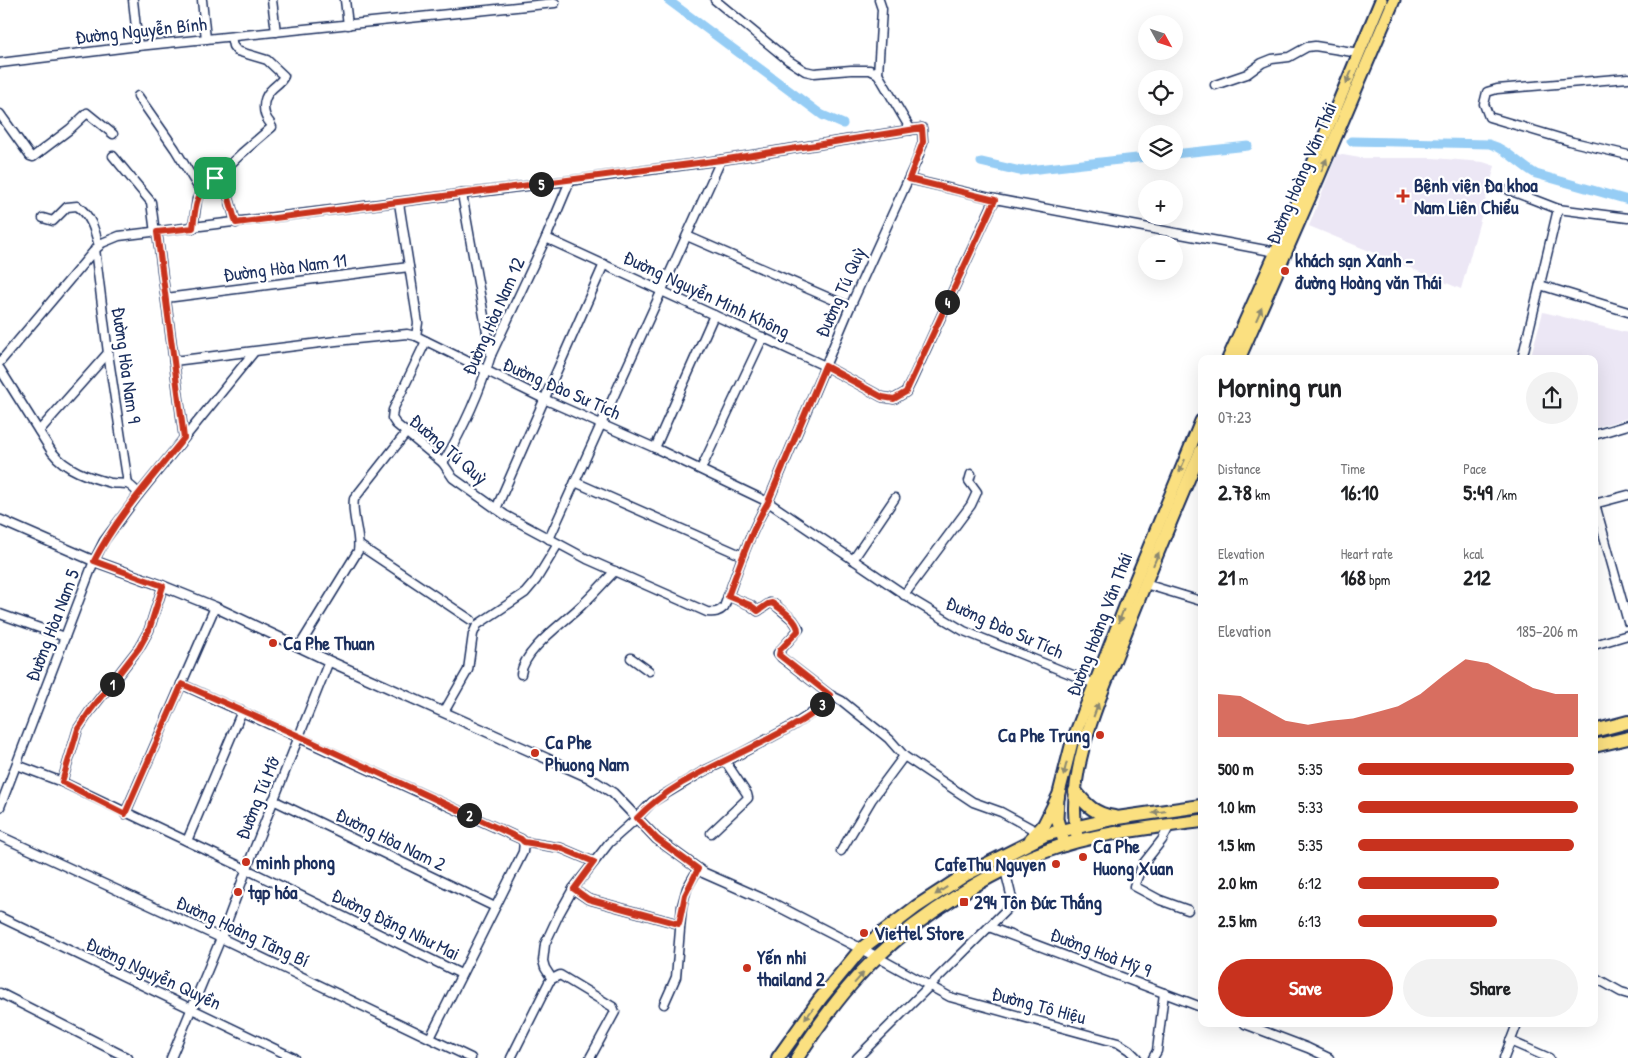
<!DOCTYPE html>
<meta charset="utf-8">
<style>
body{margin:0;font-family:"Patrick Hand",sans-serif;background:#f2f2f2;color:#202124;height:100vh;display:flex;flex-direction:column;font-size:19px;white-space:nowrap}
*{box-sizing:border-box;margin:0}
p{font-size:16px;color:#757577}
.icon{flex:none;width:28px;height:28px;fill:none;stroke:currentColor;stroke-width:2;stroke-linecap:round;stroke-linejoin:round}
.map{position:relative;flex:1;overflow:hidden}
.drawer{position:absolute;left:1198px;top:355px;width:400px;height:672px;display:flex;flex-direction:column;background:#fff;border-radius:10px;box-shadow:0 5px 20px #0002}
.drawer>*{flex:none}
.needle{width:32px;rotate:130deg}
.controls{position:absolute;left:1138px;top:15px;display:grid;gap:10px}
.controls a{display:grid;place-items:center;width:45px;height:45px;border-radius:50%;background:#fff;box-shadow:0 5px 20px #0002;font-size:25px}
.pin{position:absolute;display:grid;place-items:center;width:42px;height:42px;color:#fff;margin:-21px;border-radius:10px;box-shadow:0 2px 8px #0006}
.km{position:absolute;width:25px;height:25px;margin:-12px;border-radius:50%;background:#222;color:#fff;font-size:14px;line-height:25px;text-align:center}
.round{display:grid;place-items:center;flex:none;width:52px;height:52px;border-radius:26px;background:#f2f2f2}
.summary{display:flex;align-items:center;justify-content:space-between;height:85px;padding:0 20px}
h1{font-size:28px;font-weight:700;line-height:38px}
.figures{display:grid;grid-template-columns:repeat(3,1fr);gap:8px;height:85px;padding:5px 20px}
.figures div{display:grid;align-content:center}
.figures b{font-size:21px;font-weight:700}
.figures small{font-size:14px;font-weight:400}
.figures p{font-size:14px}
.chart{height:140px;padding:10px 20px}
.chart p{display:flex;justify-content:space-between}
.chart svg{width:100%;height:90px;margin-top:5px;fill:#c8321e;opacity:.7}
.cta{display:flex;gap:10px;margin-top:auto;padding:10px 20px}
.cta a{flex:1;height:58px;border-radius:30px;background:#c8321e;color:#fff;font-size:20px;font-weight:700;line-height:58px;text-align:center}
.cta a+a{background:#f2f2f2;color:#202124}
ul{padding:0 20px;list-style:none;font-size:16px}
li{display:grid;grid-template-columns:80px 60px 1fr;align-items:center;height:38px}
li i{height:12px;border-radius:6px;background:#c8321e}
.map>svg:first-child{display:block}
</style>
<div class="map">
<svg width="1628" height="1058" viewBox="0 0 1628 1058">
<rect width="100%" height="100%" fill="#fff"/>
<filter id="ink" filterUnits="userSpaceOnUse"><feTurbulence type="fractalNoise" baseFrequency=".02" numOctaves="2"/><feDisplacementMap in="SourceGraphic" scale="10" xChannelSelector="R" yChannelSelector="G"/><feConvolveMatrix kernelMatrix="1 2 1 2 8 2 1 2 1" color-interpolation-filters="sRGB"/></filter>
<g filter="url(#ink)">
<g fill="#ece7f5">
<path d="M1337,154l23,4h73l50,4 12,4 -34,123 -152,-63z"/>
<path d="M1543,312l85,21v85l-34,10v-69h-64z"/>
</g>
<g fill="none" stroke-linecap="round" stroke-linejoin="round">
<g stroke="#96cdf5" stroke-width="9">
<path d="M668,0l154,115 21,9"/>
<path d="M1351,141l138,3c19,5 30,21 47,30l92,26"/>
<path d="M1174,154l74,-8"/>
<path d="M981,162l39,9 126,-14"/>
</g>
<g stroke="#1b2f5e" stroke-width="11">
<g id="minor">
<path d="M133,0l5,46"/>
<path d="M202,0l4,39"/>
<path d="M272,0l4,32"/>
<path d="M345,0l3,25"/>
<path d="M715,0l73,60 17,11 9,2 37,-3h19l8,4 33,56"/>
<path d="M231,37l2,9 4,5 30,9 17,16c-3,7 -9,9 -14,15 -8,9 -8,23 0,32"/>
<path d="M0,63l138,-17 417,-43"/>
<path d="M878,74l4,-65 -3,-9"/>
<path d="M1628,78l-131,11 -10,3 -3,12 5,13 84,25 55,13"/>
<path d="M1215,85l32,-11 15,-11 10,-4 17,-2 18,-10 8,-1 44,7"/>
<path d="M138,96l37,53 26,43"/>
<path d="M0,114l30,42 3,1 37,-28 17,-16 26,21"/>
<path d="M113,156l38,46 4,31"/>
<path d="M215,178l13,17 8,28"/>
<path d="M909,179l86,20 281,53"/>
<path d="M1509,190l49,19 70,9"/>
<path d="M462,194l29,161"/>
<path d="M399,203l19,120 -2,13"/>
<path d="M43,218l10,3 14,-14 10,-1c14,9 18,25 22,40"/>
<path d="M193,228l4,-29 4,-7 41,-39 30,-26"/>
<path d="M157,232l27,206"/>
<path d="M687,236l163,71"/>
<path d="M546,238l279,128 57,31 12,2 12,-7 6,-12 83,-181"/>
<path d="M95,249l13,104 20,131"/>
<path d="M1540,285l88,27"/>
<path d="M166,298l243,-31"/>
<path d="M1522,359l36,-150"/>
<path d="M174,361l162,-20 71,-7 9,2 128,63 111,49 113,54 146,99 50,30 131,53"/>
<path d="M0,362l93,-110 9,-9 17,-7 465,-57 137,-19 201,-32 1,14 -6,18 -67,147 -82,195c-19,32 -31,70 -44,105 -5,5 -9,6 -17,5l-120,-53 -82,-44 -52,-37 -10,-15 -47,-39 -4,-6 1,-8 33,-69"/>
<path d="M0,369l52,83c14,18 36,25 59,31 5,1 11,0 16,1 4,1 9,7 12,10"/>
<path d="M39,431l69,-78"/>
<path d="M1594,435l34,-10"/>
<path d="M655,448l59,-133"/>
<path d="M443,463c20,-34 37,-71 48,-108l55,-117 24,-57"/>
<path d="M701,469l62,-132"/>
<path d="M575,482l168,74"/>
<path d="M1594,504l34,-9"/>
<path d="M1595,504l33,118"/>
<path d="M496,509l108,-245"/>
<path d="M549,539l172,-379"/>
<path d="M359,545l112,75"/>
<path d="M853,560l42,-62"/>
<path d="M1145,584l56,17"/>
<path d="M904,595l67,-90 6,-13 -8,-11 2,-7"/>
<path d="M728,596l22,9 8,6 12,-8 4,1 19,16 6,9 -21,24 4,5 48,37 12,6 47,38 15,17 69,46 28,10 37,20"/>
<path d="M0,614l65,23"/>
<path d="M1594,645l34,-10"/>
<path d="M299,647l59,-96c3,-17 -7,-35 -4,-52l52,-66"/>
<path d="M631,658l18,13"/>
<path d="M521,674c3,-25 44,-52 61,-69 12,-11 22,-23 33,-34"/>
<path d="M181,684l340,155 3,3 37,6 33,14"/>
<path d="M444,712l24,-42 5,-36 4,-9 48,-32 11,-13 22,-36"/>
<path d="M17,765l45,17 184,87 215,105"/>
<path d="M62,782l16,-53 12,-18 49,-63 10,-18 14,-44"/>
<path d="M273,800l222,107"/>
<path d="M0,807l94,-246 10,-20 35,-47 115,-142"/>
<path d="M125,814l90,-207"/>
<path d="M1170,825l-8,15 -19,24 -9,22 26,14 28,10"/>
<path d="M711,833l37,-35 -1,-4 -22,-33"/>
<path d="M0,836l221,102 250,120"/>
<path d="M187,841l55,-130"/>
<path d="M841,851l31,-52 32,-43"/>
<path d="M573,889l15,10 91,25"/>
<path d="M0,917l294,141"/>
<path d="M989,927l212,80"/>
<path d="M877,957l73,40 168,46 11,7 8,8"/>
<path d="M1594,977l27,15 7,2"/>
<path d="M552,979l-7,-11 -2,-7 2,-17 14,-30 14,-25 36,-46 28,-25 15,-16 52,-31 36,-17 52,-28 26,-17 12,-14"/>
<path d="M0,993l128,65"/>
<path d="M664,1004l12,-27 6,-71 5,-18 11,-19"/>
<path d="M1245,1024l63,24 21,10"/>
<path d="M430,1038l93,-186 1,-10"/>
<path d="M1510,1041l39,17"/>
<path d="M171,1058l50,-120 32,-86 76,-191"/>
<path d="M511,1058l38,-76 3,-3 8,-4 53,32 2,5 -25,46"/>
<path d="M857,1058l156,-155 -8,-33"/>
<path d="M1153,1058l4,-7 7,-58"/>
<path d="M1504,1058l13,-34"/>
</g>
</g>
<g stroke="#1b2f5e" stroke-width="12">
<path id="tertiary" d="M0,520l94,41 69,25 52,21 114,54 259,116 25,16 44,46 47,34 68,30 105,54"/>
</g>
<g stroke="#1b2f5e" stroke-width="15">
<g id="primary">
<path d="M1228,359l48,-107 105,-252"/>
<path d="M1239,359l78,-178 77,-181"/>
<path d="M1077,837c-13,-68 26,-145 50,-208 24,-60 49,-120 74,-179"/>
<path d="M1065,845l-8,-26 1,-22 14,-55 63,-161 66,-160"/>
</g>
</g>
<g stroke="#1b2f5e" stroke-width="16">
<g id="trunk">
<path d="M1594,731l34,-9"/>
<path d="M1594,746l34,-8"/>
<path d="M1075,791c12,15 20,23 39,26"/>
<path d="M1031,839l13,-14 14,-28"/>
<path d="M778,1058l42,-59 41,-50 55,-42 49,-32 80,-40 15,-4 57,-13 84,-12"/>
<path d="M797,1058c22,-34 50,-73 80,-101 44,-42 115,-87 172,-107 49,-18 102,-22 152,-29"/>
</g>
</g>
<use href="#minor" stroke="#fff" stroke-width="8"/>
<use href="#tertiary" stroke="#fff" stroke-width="9"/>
<use href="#primary" stroke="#fbe080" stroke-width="11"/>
<use href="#trunk" stroke="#fbe080" stroke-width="12"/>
</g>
<defs><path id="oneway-solid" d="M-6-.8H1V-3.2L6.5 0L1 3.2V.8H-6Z" transform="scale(1.25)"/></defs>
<g fill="#8b886f">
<use href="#oneway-solid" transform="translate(1349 77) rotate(113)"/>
<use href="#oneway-solid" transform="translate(1324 165) rotate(-67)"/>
<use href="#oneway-solid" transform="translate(1259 314) rotate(-66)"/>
<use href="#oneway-solid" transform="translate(1182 466) rotate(114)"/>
<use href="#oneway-solid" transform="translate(1156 559) rotate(-67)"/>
<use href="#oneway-solid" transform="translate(1121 616) rotate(111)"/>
<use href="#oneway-solid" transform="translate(1096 710) rotate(-70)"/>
<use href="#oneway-solid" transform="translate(1065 769) rotate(104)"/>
<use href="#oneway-solid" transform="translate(1159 812) rotate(172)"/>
<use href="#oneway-solid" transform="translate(941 891) rotate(147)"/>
<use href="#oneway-solid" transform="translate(859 978) rotate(-49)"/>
<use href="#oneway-solid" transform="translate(809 1014) rotate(127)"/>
</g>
</g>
<g fill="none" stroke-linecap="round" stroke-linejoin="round" filter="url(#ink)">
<g stroke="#fff" stroke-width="10">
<path id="route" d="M922,128l1,14 -14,37 86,21 -89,192 -12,7 -12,-2 -57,-31 -57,136c-17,29 -28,62 -40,94l22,9 8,6 10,-7 4,-1c9,6 26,17 26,28l-18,19 -1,5 51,40c-4,5 -8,11 -12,15 -14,11 -31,19 -46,27 -46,25 -99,43 -135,81l20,21 41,30 -13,26 -6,29 -91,-25 -14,-10 20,-27 -33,-14 -37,-6 -3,-3 -222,-103 -117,-52 -57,130 -63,-32 16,-53 12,-18 49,-63 10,-18 14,-44 -69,-25c23,-45 59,-84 90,-123l-27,-206 36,-4c3,-26 2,-32 22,-50l13,17 8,28 485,-63z"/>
</g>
<use href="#route" stroke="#c8321e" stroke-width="6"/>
</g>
<g fill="#c8321e" stroke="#fff" stroke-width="2">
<path d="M1400.5 188.5h5v5h5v5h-5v5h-5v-5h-5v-5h5z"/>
<circle cx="1285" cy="271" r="5"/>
<circle cx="273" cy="643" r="5"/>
<circle cx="1100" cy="735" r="5"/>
<circle cx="535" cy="753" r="5"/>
<circle cx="1083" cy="857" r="5"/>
<circle cx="246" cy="862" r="5"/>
<circle cx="1056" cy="864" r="5"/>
<circle cx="238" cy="892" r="5"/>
<rect x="959" y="897" width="10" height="10" rx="2.5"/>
<circle cx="864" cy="933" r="5"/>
<circle cx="747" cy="968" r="5"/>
</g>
<g text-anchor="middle" stroke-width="4.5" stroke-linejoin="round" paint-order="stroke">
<g font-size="19" fill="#1b2f5e" stroke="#fff">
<text transform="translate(141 30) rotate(-6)" y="7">Đường Nguyễn Bính</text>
<text transform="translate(1301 173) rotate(-67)" y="7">Đường Hoàng Văn Thái</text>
<text transform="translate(285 267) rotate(-7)" y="7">Đường Hòa Nam 11</text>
<text transform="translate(840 292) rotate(-66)" y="7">Đường Tú Quỳ</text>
<text transform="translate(707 294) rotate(25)" y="7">Đường Nguyễn Minh Không</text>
<text transform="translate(493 316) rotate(-66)" y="7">Đường Hòa Nam 12</text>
<text transform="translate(127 365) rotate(82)" y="7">Đường Hòa Nam 9</text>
<text transform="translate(562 388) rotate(24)" y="7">Đường Đào Sư Tích</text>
<text transform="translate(449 449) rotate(41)" y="7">Đường Tú Quỳ</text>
<text transform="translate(1099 624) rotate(-69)" y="7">Đường Hoàng Văn Thái</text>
<text transform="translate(52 625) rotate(-69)" y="7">Đường Hòa Nam 5</text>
<text transform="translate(1005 627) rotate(24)" y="7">Đường Đào Sư Tích</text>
<text transform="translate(257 798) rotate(-68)" y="7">Đường Tú Mỡ</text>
<text transform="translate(391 839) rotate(26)" y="7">Đường Hòa Nam 2</text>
<text transform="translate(396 924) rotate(26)" y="7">Đường Đặng Như Mai</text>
<text transform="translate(243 931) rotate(25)" y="7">Đường Hoàng Tăng Bí</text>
<text transform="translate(1101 952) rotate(21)" y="7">Đường Hoà Mỹ 9</text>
<text transform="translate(154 973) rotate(25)" y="7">Đường Nguyễn Quyền</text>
<text transform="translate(1039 1005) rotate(15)" y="7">Đường Tô Hiệu</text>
</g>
<g font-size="19" font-weight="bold" fill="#1b2f5e" stroke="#fff" text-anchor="start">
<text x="1414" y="192">Bệnh viện Đa khoa<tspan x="1414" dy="22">Nam Liên Chiểu</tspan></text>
<text x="1295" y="267">khách sạn Xanh -<tspan x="1295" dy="22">đường Hoàng văn Thái</tspan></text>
<text x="283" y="650">Ca Phe Thuan</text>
<text x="1090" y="742" text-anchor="end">Ca Phe Trung</text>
<text x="545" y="749">Ca Phe<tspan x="545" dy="22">Phuong Nam</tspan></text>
<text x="1093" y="853">Ca Phe<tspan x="1093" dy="22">Huong Xuan</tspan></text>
<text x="256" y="869">minh phong</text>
<text x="1046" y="871" text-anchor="end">CafeThu Nguyen</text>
<text x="248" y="899">tạp hóa</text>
<text x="974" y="909">294 Tôn Đức Thắng</text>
<text x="874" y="940">Viettel Store</text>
<text x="757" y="964">Yến nhi<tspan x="757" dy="22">thailand 2</tspan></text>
</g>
</g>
</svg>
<div class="controls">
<a><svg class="needle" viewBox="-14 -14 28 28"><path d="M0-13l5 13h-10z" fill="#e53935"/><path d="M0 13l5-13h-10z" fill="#757577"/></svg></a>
<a><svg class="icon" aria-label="locate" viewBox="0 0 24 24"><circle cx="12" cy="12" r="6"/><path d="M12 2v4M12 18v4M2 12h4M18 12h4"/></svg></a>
<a><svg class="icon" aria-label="layers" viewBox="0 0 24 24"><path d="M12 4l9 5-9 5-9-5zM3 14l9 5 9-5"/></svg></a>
<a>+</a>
<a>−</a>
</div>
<div class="pin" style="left:215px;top:178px;background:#1e9e55"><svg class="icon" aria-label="arrive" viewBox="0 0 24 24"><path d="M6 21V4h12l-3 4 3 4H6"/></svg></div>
<b class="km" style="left:112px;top:684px">1</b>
<b class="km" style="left:469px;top:815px">2</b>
<b class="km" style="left:822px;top:704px">3</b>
<b class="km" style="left:947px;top:302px">4</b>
<b class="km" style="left:541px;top:184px">5</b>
<section class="drawer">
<div class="summary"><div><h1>Morning run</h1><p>07:23</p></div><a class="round"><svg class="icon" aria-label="share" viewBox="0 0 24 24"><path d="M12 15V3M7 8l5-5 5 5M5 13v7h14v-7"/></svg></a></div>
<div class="figures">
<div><p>Distance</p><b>2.78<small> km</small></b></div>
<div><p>Time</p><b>16:10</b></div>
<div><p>Pace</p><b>5:49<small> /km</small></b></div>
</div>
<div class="figures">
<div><p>Elevation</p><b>21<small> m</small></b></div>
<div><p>Heart rate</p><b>168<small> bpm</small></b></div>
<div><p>kcal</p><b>212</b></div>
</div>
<div class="chart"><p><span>Elevation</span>185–206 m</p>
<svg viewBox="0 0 160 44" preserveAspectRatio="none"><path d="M0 44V23L10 24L20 30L30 36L40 38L50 36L60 35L70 32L80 29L90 23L100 14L110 6L120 8L130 14L140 20L150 23L160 23V44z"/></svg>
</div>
<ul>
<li><b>500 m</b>5:35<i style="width:98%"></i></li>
<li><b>1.0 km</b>5:33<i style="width:100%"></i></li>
<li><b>1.5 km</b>5:35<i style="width:98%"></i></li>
<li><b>2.0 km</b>6:12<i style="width:64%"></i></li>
<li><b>2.5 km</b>6:13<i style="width:63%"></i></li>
</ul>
<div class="cta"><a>Save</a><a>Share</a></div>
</section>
</div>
